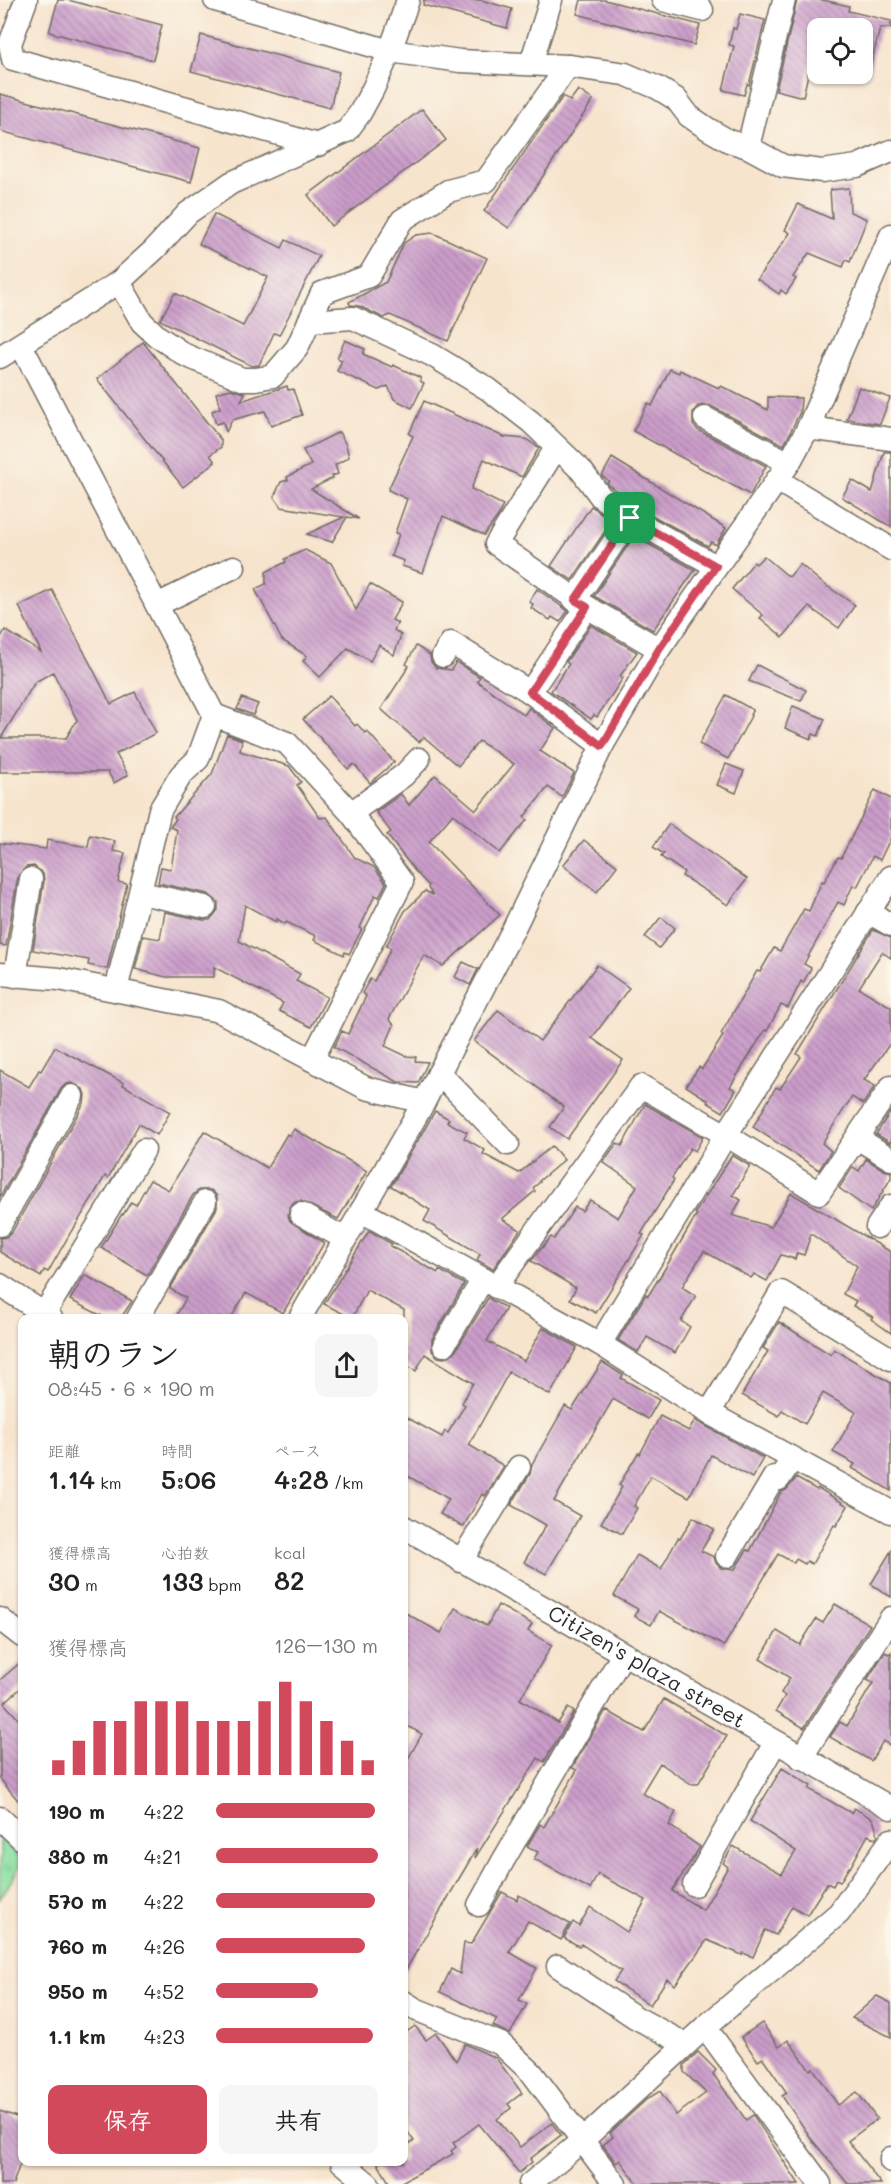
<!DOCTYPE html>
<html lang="ja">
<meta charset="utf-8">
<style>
body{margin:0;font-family:Mali,"Klee One",sans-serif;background:#f6f6f6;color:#222;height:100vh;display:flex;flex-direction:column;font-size:22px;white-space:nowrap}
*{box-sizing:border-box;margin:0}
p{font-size:20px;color:#767676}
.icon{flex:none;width:33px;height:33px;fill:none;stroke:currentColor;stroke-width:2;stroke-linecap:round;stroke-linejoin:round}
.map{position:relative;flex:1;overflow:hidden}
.side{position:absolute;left:18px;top:1314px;width:390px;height:852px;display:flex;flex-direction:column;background:#fff;border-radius:12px;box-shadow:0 2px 4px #0004}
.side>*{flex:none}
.controls{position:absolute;left:807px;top:18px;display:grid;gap:12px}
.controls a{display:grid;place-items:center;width:66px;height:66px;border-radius:12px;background:#fff;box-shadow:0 2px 4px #0004;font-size:30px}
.pin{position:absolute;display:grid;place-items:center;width:51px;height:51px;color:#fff;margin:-26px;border-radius:12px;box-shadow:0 3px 9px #0006}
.round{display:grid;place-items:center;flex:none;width:63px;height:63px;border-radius:12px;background:#f6f6f6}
.overview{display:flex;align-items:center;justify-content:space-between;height:102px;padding:0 30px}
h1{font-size:33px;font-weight:600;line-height:45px}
.stats{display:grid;grid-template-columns:repeat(3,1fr);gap:9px;height:102px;padding:6px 30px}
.stats div{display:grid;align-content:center}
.stats b{font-size:26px;font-weight:600}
.stats small{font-size:16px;font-weight:400}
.stats p{font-size:16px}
.chart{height:168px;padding:12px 30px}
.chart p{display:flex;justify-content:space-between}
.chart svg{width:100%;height:108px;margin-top:6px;stroke:#d1495b;stroke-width:6}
.cta{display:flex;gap:12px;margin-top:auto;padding:12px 30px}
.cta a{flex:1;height:69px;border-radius:12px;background:#d1495b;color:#fff;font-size:24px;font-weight:600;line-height:69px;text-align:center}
.cta a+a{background:#f6f6f6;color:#222}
ul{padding:0 30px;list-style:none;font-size:20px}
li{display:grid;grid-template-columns:96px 72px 1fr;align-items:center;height:45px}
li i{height:15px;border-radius:8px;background:#d1495b}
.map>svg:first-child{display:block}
</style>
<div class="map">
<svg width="891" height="2184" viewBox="0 0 891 2184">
<defs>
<pattern id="grass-tufts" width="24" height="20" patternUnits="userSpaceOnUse" patternTransform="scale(1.5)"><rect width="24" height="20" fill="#8bdfa1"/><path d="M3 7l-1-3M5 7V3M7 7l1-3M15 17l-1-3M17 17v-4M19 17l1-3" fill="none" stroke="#78c08b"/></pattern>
<pattern id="building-back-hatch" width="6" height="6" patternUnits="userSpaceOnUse" patternTransform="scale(1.5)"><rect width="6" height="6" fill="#cb9dca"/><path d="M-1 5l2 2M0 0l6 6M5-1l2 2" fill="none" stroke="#a580a4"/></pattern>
</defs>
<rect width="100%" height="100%" fill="#fbf7ec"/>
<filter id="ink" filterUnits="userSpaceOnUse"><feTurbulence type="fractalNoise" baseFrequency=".0167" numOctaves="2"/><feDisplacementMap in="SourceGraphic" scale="12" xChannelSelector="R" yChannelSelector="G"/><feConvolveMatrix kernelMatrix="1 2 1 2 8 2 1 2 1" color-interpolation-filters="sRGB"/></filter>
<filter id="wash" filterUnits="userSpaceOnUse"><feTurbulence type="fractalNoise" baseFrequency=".008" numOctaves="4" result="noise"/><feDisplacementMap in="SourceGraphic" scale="24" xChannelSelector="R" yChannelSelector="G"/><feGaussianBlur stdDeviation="1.35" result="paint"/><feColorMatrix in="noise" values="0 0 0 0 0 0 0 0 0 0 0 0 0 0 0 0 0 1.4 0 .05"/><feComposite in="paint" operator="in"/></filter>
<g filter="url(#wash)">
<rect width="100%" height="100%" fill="#f7e4cd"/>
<path fill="url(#grass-tufts)" stroke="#5b8566" stroke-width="1.5" d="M0,1837l22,23v3l-22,36z"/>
<g id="blocks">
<g fill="url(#building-back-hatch)" fill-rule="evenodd">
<path d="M58,0h10l94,25 -9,35 -104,-28z"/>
<path d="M424,0h57l31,9 -5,19 -84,-23z"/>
<path d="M581,0h24l95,25 -6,20 -117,-31z"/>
<path d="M797,0h26l26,6 -1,5 43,10v7h-11l-11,44 -7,-1v-43h-44l-15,69 -27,-7z"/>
<path d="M740,14l25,6 -16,65 -2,-1 -3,11 -21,-5 11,-44 -5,-1 4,-17 3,1z"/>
<path d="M201,35l138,37 -9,36 -139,-37z"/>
<path d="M578,90l15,10 -84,128 -25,-17 79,-115 7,5z"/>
<path d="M0,94l200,54 -9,34 -191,-51z"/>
<path d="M422,109l24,31 -115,86 -23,-31z"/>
<path d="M849,188l1,24 17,7 -17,43 -4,-2 -3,7 -34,-14 -16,24 3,2 -10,15 -5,-4 -2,4 -22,-15 33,-46 -5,-3 13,-26 34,15 -2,-29z"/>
<path d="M214,214l68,34 4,-8 33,16 -40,79 -5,-2 -15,32 -7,1 -92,-46 15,-27 68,33 25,-49 -69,-33z"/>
<path d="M433,233l54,25 -39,83 -58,-26 -6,3 -25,-12 -9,-1 -1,-3 37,-20 18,-39 12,-8z"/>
<path d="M345,340l20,9 -2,5 29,13 1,-2 28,13 -1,3 4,2 -12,25 -18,-9 -6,-13 -9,4 -42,-19 5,-11 -5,-2z"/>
<path d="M143,342l78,98v7l-11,8 5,7 -32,25 -86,-108z"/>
<path d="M670,369l9,4 1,-3 39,18 2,-2 47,24v-13l33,1 -1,14 -16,33 -73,-39 -6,-1 -7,1 -5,6v13l5,5 68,36 -16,29 -117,-64 15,-28 4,3z"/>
<path d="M287,386l1,4 5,-1 9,26 -31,11 -6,-15 -33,9 -6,12 -3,-10 -7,2 -4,-13 8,-3 -4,-15 15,-4 14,4 -4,8z"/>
<path d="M859,387l31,11 -10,26 -33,-5z"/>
<path d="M424,401l80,36 22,2 13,9 -17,29 -38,-18 -13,30 32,16 -5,11 -14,19 -41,-19 -20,57 -21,-7 2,-5 -13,-5 8,-22 -4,-1 12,-34 -19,-9 25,-54 -4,-2z"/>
<path d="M339,432l7,13 3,12 -14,8 3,9 -6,2 1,2 -22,11 48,30 -12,-2 -15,25 -25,-8 37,-17 -63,-10 -7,-10 7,-15 7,-2 -1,-3 24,-12 -8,-15z"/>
<path d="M884,452h7v75l-49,-30 10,-17 20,12z"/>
<path d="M612,458l114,70 -10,17 -5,-3 -3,4 -71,-39 -26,-20 -4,-4 2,-2 -7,-5z"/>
<path d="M591,506l21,15 -40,59 -21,-14z"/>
<path d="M634,536l61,34 -42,60 -59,-34z"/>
<path d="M305,550l26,13 25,47 14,-26 32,18 -10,18 6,3 -4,7 7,5 -7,20 -15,-10 -9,16 -22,-13 -28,29 -17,-16 4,-5 -25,-16 -27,-51 11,-5v-12l20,-10 -1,-3z"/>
<path d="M764,556l25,21 11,-13 21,18 34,23 -16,23 -30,-21 -26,30 -23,-19 3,-3 -31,-26 22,-27 2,2z"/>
<path d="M537,589l31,22 -8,11 -8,-5 -2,3 -19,-12 2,-4 -4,-2z"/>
<path d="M52,590l59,114 24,-12 21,41 -40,21 12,21 -14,8 -6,-11h-108v-133l5,-9 36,22 -22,-46zM53,672l24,48 -11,18h-65l34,-56z"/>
<path d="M591,625l46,27 -17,24 3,2 -26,39 -3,-2 -3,4 -40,-28 18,-27 -3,-2z"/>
<path d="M416,646l14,9 1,7 5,6 15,2 5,-8 24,15 -3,4 47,34 5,-7 26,20 -15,23 34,22 -12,24 -14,-10 -24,30 3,3 -27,33 -47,-39 -24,28 71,73 -57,51 -19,-11 -35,64 5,6 -9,21 21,10 10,1 -1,4 13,1 -10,21 -20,-1 -64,-35 8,-16 6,3 18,-38 -4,-3 8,-14 4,2 17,-33 -5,-2 19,-35 20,-20 8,4 -5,-7 1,-2 -14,-15 -28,-36 4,-3 -15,-20 25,-18 8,11 26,-30 41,35 38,-46 -35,-23 -21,25 -34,-29 -5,5 -38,-33 28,-43 -3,-2z"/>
<path d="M757,665l49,25 -5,11 -52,-20z"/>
<path d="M726,695l27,15 -3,5 1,1 -23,43 -29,-15z"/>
<path d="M329,696l26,30 2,-2 8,9 2,-2 27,31 -24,21 -16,-19 -6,5 -45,-50z"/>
<path d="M242,698l16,6 -5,11 -16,-6z"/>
<path d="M793,706l32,13 -7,17 -5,-2 -2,5 -26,-11z"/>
<path d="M227,734l15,6 -2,11 49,15 12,16 -4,3 23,33 7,-1 28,41 19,9 12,16 -7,14 -4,-2 -15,33 2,1 -13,25 -4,-2 -1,3 -30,-15 2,-4 -30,-14 -1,2 -8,-5 -1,3 -31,-17 -6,36 61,33 -4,7 31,16 -16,30 -32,-16 4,-8 -69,-36v10h-48l-31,-8 8,-33 17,3 5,-27 38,8h7l8,-10v-8l-10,-8 -50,-11 3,-16 10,2 6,-39 -7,-3 6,-8 -2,-2 38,-43z"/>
<path d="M726,764l18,7 -8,22 -19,-8z"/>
<path d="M875,790l16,9v38l-11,23 -7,-4 -16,31 -4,-2 -9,20 -6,-3 -34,62 7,4 -8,15 -2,-2 -13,27 -7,-3 -14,26 -2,-1 -35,57 6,3 -13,22 -16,-10 1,-2 -22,-14 13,-19 3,2 21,-33 -2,-2 36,-63 3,1 14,-24 6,3 24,-42 5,2 13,-30 2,1 14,-25 3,1z"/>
<path d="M669,824l78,55 -19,26 -46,-29 2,-4 -23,-15 3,-3 -11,-7z"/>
<path d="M90,835l25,6 -2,10 12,2 -7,29 9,2 -20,85 -19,-4 1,-5 -56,-10 11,-69 -1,-7 -9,-8 -8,1 -8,9 -12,70 -6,-1v-102l46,6 1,-9 41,7z"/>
<path d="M584,840l33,26 -20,26 -34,-27z"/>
<path d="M661,917l14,11 -16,20 -14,-11z"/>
<path d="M873,930l18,8v20l-9,-6 -23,36 32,19v35l-27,38 11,6 -12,18 -11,-7 -30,46 9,8 -12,19 -66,-43 23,-40 4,2 21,-32 -4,-3z"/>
<path d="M463,962l15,7 -8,16 -15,-8z"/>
<path d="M597,965l32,23 -37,50 31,22 -56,79 -17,-12 14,-20 -90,-66 24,-31 42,31z"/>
<path d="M55,1047l69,36 -1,2 47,27 -13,23 -18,-11 -31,54 -3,-2 -32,54h-1l-24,42 -4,-2 -3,7 -41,-25v-14l6,-1 6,-5 72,-129 1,-8 -2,-6 -11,-6 -6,1 -5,5 -61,108v-127l29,17 10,-17 2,1z"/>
<path d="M645,1104l58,33 -8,14 -5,-3 -18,30 2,2 -33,54 3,1 -48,78 -26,-14 6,-11 -45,-27 20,-24 3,2 21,-32 7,4 8,-11 28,18 19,-32 -34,-24 14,-19 5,3z"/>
<path d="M435,1111l14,8 -2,3 20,10 -3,6 21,12 -2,4 36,19 33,-27 12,14 -25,21 1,1 -7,6 2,3 -33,28 18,11 -27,39 -16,-9 3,-6 -56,-33 6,-11 -39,-24z"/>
<path d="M891,1111v32l-15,-9z"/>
<path d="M294,1129l73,42 -29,48 -37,-18 -6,1 -5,5 -2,8 2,6 34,22 -41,70 -37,-20 -15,25h-56l11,-20 -16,-9 47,-81v-12l-6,-6h-12l-6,5 -46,80 -46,-27 21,-34 1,1 8,-13 5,3 14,-25 19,10 35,-59 63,37 20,-34 3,2z"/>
<path d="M732,1155l18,11 -17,29 8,5 -9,15 39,12 20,-34 100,59v81l-20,-14 2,-2 -20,-11 3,-5 -13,-7 14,-28 -46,-32 -7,21 -7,-2 -2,6 -14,-4 -14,26 -13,-7 -3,4 -47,-27 -22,36 14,9 -15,25 9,6 -15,26 -28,-16 -9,15 -20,-12 28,-46 2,2 18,-29 31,-53 -2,-1z"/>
<path d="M866,1159l18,11 7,2v6l-20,33 -32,-23 14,-21 6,4z"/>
<path d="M369,1231l23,13 -2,2 48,27 1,-3 25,14 -32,55v12l6,6 6,1 11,-6 33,-54 18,10 -19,33 37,20 19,-33 34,19 -27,48 -41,-23 -40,73 35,21 -19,30 -3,-2 -19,33 -23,-13 9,-15 -45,-25v-58l38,21 3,-6 3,2 17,-28 -3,-2 11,-20 -48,-29 -9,17 -12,-7v-54l-37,-20 -15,28 -28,-14z"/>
<path d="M85,1275l47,26 -11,17h-15l-36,-18z"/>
<path d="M779,1322l52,33 3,-6 57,34v108l-39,-23 3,-4 -22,-12 23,-40 -33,-19 -18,31 -23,-14 -3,6 -37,-21 26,-44 -5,-3z"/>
<path d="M602,1362l21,13 -2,3 38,22 -11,19 -35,-20 -59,102 26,15 -34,58 -22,-12 22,-37 -35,-20 19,-31 2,-10 33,-58 7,4z"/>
<path d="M660,1416l29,15 6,-11 68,38 -11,20 -41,-23 -22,42 -38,-21 -17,30 3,2 -15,26 -21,-11 21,-36 -3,-2 19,-32 2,1z"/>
<path d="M796,1478l21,12 1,-2 30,18 -12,20 -2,-1 -22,39 -5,-3 -2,3 -9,-5 -2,4 -16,-9 -54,92 -65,-35 -8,14 -17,-9 4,-7 -24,-13 23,-41 24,14 17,-31 2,1 13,-22 21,12 -13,22 13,6 2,6 5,5 14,1 12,-19 3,1 31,-59 5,-2z"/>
<path d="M891,1551v46l-20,-13z"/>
<path d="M835,1604l35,21 -66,103 -28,-17 9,-15 -4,-3 9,-15 -30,-19 17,-28 23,14 16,-26 7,4z"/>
<path d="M498,1605l34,19 -4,7 24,14 -32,54 38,24 10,-15 6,4 -30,50 -6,-4 -63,100 2,-10 -73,125v-207l18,-32 -18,-10v-112l37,21 14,-25 32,18z"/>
<path d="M885,1652l4,2 2,-2v94l-8,-5 -12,20 -41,-24 10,-15 7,4 26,-43 -6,-3z"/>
<path d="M22,1661v26l-18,16 18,20v82l-22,-26v-99z"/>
<path d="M664,1699l63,37 -29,48h-7l-31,-21 -18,30 34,19 -7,13 31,22 -28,44 31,19 25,-43 -5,-4 10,-17 49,28 14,-23 -46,-30 32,-53 29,18 -2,3 42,24 3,-5 19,11 5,16 -3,4 -7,-4 -18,33 -1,-1 -9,15 -4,-2 -3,6 -6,-3 -20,32 -15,-9 -16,29 -11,-5 -12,27 -10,-4 -1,2 -35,-15 -32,45 -8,-6 -17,26 -36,-24 7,-10 -40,-27 -2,2 -15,-8 9,-16 6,4 11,-19 37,25 19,-32 -48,-26 -8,15 -56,-30 4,-7 -11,-6 13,-22 4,3 33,-57 -5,-2 34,-58 38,22z"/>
<path d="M502,1892l15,8 2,-5 51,29 -9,16 -33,-19 -19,31 28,16 -18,32 8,4 -17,30 -17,-8 4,-7 -57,-27 11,-23 9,5 4,-31 7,1z"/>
<path d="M877,1996l14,7v34l-39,-19z"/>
<path d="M762,2023l17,24 9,-7 22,30 3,-2 25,37 19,-13 20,27 -29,22 33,43h-33l-35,-43 -31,-45 5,-3 -24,-35 -5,3 -17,-24z"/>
<path d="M415,2026l11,14 10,-7 20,28 9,-17 31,14 26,35 -14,11 3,4 -14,11 23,28 32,-24 9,12 -31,24 2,3 -13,11 -40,-49 -26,19 3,4 -5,4 2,3 -55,30h-8l-13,-22h27v-15l10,-6 -10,-14v-93z"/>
<path d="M698,2052l18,18 -3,4 33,46 7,-5 46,69h-161l-18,-24 -4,3 -13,-18 10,-8 -3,-4 37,-34 13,-8 16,24 30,-22 -22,-21v-7z"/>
<path d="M0,2111l22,8v39l-9,26h-13z"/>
</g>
</g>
</g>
<g filter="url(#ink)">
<use href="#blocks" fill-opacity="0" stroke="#726c64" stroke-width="1.5"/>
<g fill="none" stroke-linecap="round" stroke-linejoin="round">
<g stroke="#726c64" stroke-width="25">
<g id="minor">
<path d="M26,0l-16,44 3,15 305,86"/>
<path d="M215,0l175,51 70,10 108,5 57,8 33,14 18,11 13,17 19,13 21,12 19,6 35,19 39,5 35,-5 34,-15"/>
<path d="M663,0l39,10"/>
<path d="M531,63l20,-63"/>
<path d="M748,147l36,-147"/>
<path d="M119,282l23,40 15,14 28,19 57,24h14l17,-3 24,-28 25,-55 47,-17 33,-56 46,-29 38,-10 82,-115"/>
<path d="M309,321l44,-3 79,37 56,34 43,33 50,48 20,27 29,21 86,48"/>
<path d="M21,345l193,370 73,28 64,70 51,69 -90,178"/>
<path d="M0,357l119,-75 35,-32 34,-37 43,-30 116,-52 13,-18 13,-24 17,-38 18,-51"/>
<path d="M705,418l84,45"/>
<path d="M808,428l83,11"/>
<path d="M556,448l-60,96 91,63 72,42"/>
<path d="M777,480l114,69"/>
<path d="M575,600l55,-82"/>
<path d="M157,605l77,-38"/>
<path d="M443,656l8,-13 79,49 72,54"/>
<path d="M530,692l57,-85"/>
<path d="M351,813l53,-38 15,-16"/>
<path d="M141,893l64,14"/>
<path d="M868,912l23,13"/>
<path d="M0,974l59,5 160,32 147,77 58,14"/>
<path d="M15,976l16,-97"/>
<path d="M116,990l44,-180 21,-35 17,-16 16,-44"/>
<path d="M439,1073l69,71"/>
<path d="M857,1138l34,21"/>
<path d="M361,1211l239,133 109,69 182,99"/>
<path d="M301,1214l44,25"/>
<path d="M0,1225l72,-129"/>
<path d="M877,1227l14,-21"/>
<path d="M0,1285l51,33"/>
<path d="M496,1287l145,-201 85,49 93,58 72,-106"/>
<path d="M44,1314l100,-164"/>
<path d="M138,1318l67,-116"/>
<path d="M300,1318l124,-216 89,-172 89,-184 57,-97 130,-186 19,-35 83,-193"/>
<path d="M600,1344l126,-209 165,-258"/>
<path d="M444,1345l39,-66"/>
<path d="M709,1413l72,-121 110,67"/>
<path id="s1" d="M404,1527l487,281"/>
<path d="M727,1556l47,-79 5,2 14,-21"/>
<path d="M461,1561l58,-94"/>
<path d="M0,1619l22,17"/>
<path d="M801,1758l90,-140"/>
<path d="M0,1818l22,21"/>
<path d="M694,1885l81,-142"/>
<path d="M479,1905l24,-44 120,-207"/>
<path d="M558,1966l77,51 50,27"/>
<path d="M404,2002l11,7 86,35 31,29 83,111"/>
<path d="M705,2027l115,157"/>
<path d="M891,2158v3"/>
<path d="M342,2162l26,22"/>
<path d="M530,2184l53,-44 122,-113 134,-114 52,-73"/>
</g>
</g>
<use href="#minor" stroke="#fff" stroke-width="22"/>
</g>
</g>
<g fill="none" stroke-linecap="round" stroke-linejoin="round" filter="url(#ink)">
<g stroke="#fff" stroke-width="12">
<path id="route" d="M630,518l86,48 -57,83 -57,97 -72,-54 57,-85 -12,-7z"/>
</g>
<use href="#route" stroke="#d1495b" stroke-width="8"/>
</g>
<g text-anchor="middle" stroke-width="4.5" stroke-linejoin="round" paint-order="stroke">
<g font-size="21" fill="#2b2b2b" stroke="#fbf7ec">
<text dy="7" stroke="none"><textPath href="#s1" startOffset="280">Citizen's plaza street</textPath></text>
</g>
</g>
</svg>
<div class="controls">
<a><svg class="icon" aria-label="locate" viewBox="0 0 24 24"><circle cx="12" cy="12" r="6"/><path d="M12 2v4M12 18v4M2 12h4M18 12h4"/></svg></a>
</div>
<div class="pin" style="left:630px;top:518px;background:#1e9e55"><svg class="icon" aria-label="arrive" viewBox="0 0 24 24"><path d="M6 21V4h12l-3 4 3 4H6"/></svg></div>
<section class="side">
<div class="overview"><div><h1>朝のラン</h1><p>08:45 · 6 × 190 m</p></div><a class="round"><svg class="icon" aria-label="share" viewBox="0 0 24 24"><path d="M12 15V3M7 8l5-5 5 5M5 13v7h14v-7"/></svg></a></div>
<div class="stats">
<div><p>距離</p><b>1.14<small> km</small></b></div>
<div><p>時間</p><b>5:06</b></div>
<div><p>ペース</p><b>4:28<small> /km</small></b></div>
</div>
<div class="stats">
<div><p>獲得標高</p><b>30<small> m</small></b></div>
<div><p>心拍数</p><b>133<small> bpm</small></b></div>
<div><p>kcal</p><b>82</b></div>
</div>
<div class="chart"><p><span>獲得標高</span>126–130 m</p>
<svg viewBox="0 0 160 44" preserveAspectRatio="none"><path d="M5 44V38M15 44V30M25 44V22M35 44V22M45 44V14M55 44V14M65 44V14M75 44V22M85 44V22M95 44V22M105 44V14M115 44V6M125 44V14M135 44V22M145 44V30M155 44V38"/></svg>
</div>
<ul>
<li><b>190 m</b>4:22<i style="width:98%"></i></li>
<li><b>380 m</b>4:21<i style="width:100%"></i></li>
<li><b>570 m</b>4:22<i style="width:98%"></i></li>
<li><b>760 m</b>4:26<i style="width:92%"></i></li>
<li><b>950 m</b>4:52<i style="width:63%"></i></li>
<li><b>1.1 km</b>4:23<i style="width:97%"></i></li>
</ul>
<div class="cta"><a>保存</a><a>共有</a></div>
</section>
</div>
